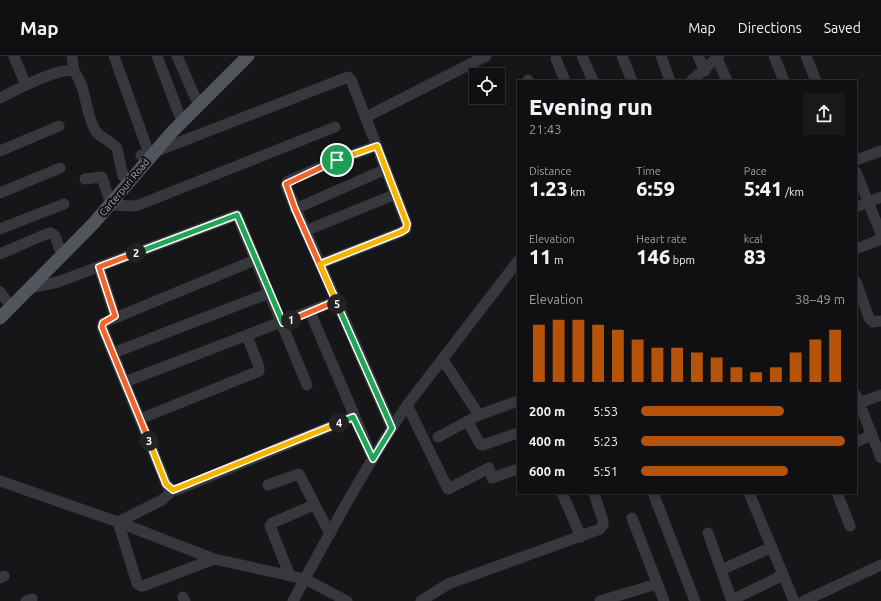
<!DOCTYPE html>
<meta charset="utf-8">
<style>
body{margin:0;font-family:Ubuntu,sans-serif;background:#19191b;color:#f1f3f6;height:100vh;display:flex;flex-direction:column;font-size:15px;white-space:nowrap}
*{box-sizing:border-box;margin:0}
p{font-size:13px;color:#9c9d9f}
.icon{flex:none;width:22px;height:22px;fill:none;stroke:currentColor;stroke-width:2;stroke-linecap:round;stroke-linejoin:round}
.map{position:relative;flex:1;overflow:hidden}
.panel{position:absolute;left:517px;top:24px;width:340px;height:414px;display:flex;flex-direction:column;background:#101012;border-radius:0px;box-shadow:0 2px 6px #0003,0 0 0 1px #303032}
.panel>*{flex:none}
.controls{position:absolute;left:469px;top:12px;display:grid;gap:8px}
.controls a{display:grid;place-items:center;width:36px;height:36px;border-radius:0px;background:#101012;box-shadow:0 2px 6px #0003,0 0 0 1px #303032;font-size:20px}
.pin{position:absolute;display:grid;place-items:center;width:34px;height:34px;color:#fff;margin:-17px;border:2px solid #fff;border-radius:50%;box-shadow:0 1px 4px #0007}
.km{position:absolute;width:20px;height:20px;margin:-10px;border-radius:50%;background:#222;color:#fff;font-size:11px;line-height:20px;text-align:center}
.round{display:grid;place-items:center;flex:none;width:42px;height:42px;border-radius:0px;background:#19191b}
.head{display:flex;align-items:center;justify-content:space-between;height:68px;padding:0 12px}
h1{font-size:22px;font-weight:800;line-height:30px}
.figures{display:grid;grid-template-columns:repeat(3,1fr);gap:6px;height:68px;padding:4px 12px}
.figures div{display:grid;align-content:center}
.figures b{font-size:20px;font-weight:800}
.figures small{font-size:11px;font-weight:400}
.figures p{font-size:11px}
.chart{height:112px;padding:8px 12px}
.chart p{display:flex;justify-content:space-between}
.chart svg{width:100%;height:72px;margin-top:4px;stroke:#b45309;stroke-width:6}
ul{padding:0 12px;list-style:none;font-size:13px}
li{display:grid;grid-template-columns:64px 48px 1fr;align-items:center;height:30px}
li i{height:10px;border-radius:5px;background:#b45309}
header{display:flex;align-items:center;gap:24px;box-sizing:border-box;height:56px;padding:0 20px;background:#101012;border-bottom:1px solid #303032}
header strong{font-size:19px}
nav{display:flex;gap:22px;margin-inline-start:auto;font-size:14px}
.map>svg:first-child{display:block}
</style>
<header>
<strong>Map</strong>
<nav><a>Map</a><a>Directions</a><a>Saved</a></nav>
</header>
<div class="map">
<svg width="881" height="545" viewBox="0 0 881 545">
<rect width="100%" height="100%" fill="#161618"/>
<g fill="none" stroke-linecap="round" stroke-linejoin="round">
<g stroke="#37383d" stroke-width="11">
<path d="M72,0l2,15"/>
<path d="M114,0l33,92"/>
<path d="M157,0l22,58 6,6"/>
<path d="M177,0l18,41"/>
<path d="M582,0l11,25"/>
<path d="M622,0l10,25"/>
<path d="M661,0l9,25"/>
<path d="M698,0l7,15"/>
<path d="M774,0l10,25"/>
<path d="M806,0l10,25"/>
<path d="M14,1l12,28"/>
<path d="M717,2l10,23"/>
<path d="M556,3l9,22"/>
<path d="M528,24v1"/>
<path d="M691,25l28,-25"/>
<path d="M0,42c16,-8 58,-31 74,-27 13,17 11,42 21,59 5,8 16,11 22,18l6,28"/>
<path d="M366,61l120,-61"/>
<path d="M377,90l-40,14 -49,21 -2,5 106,242"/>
<path d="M0,95l59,-25"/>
<path d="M141,99l13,-3 194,-75 3,3 56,144 -1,5 -5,3 -81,32"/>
<path d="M856,104l25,-9"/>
<path d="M856,116l25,62"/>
<path d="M85,123l17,-2 6,19"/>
<path d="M0,137l60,-25"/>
<path d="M109,149l27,1 199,-79"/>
<path d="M856,151l25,-10"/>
<path d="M295,153l91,-40"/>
<path d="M0,173l64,-25"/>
<path d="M305,175l91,-37"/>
<path d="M856,193l25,-10"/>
<path d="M0,198l46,-20 5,-1 4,3 5,14"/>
<path d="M255,204l-152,63 -1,4 64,156 3,5 8,2 176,-73"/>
<path d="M99,211l16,49"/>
<path d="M856,226l13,36 4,4 8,-1"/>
<path d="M30,232l28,-6 179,-67 70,170"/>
<path d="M0,236l6,8"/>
<path d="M310,256l63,147"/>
<path d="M113,297l156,-60"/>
<path d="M443,304l36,55"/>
<path d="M125,326l211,-81"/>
<path d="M856,339l25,63"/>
<path d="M859,347l22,-8"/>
<path d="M407,349l41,84 41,-21 3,10 26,-9"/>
<path d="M140,363l119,-48v-4l-12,-31"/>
<path d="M468,366l12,22 3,1 35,-12"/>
<path d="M438,381l41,-22 39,-14"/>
<path d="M856,386l16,-7"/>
<path d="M0,425l118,41 96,37 91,20 42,22"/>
<path d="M268,429l31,-11 31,60"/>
<path d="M173,434l-11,10 -44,22 19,61 4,3h2l71,-27"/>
<path d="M562,437l19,44"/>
<path d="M653,437l42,108"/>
<path d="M749,437l45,108"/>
<path d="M837,437l13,33"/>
<path d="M632,462l32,83"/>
<path d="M708,477l24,68"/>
<path d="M721,514l51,-23"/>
<path d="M290,520l-20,-50 2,-3 42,-18"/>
<path d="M0,522l4,-2"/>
<path d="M183,541l2,4"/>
<path d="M732,544l51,-25"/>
<path d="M26,545l6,-2"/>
<path d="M293,545c36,-67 72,-134 114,-196l111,-144"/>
<path d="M421,545l27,-17 152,-55 3,-4v-4l-9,-28"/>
<path d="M600,545l57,-17"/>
<path d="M804,545l77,-36"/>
</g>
<path stroke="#53555c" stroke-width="13" d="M0,262l93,-94 79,-92 76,-76"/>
</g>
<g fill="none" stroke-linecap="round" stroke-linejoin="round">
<g stroke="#fff" stroke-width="8">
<path id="split-1" d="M291,264l45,-19 -41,-92 -9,-25 51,-24"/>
</g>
<g stroke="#fff" stroke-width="8">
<path id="split-2" d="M136,197l101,-38 46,108 8,-3"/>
</g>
<g stroke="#fff" stroke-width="8">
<path id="split-3" d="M136,197l-37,14 16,49 -12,7 -1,4 47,114"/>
</g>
<g stroke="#fff" stroke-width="8">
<path id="split-4" d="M149,385l17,43 7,6 166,-67"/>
</g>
<g stroke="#fff" stroke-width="8">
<path id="split-5" d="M337,248l55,124 -19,31 -20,-42 -14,6"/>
</g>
<g stroke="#fff" stroke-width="8">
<path id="split-6" d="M337,248l-17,-40 81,-32 5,-3 1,-5 -30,-78 -40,14"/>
</g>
<use href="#split-1" stroke="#f0652b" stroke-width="5"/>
<use href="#split-2" stroke="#22a559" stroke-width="5"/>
<use href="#split-3" stroke="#f0652b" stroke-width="5"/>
<use href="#split-4" stroke="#f5b400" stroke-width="5"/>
<use href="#split-5" stroke="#22a559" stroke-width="5"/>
<use href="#split-6" stroke="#f5b400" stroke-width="5"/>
</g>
<g text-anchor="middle" stroke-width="4" stroke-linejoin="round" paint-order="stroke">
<g font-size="10" fill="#a8adb8" stroke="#111113">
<text transform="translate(124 131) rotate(-50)" y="4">Carterpuri Road</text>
</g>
</g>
</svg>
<div class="controls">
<a><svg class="icon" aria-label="locate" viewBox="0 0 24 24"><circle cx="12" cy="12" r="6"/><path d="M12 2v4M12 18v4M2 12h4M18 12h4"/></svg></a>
</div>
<div class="pin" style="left:337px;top:104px;background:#1e9e55"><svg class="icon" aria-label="arrive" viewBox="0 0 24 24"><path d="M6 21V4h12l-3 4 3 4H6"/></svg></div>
<b class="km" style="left:291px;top:264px">1</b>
<b class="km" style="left:136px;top:197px">2</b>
<b class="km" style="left:149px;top:385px">3</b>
<b class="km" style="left:339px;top:367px">4</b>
<b class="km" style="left:337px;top:248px">5</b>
<section class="panel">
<div class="head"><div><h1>Evening run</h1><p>21:43</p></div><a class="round"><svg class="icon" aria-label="share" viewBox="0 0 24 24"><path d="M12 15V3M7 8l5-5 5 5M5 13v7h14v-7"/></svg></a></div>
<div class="figures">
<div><p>Distance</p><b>1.23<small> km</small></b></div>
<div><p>Time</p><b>6:59</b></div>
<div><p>Pace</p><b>5:41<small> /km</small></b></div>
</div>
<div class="figures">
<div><p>Elevation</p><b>11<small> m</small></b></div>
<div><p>Heart rate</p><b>146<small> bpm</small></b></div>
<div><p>kcal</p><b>83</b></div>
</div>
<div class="chart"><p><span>Elevation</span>38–49 m</p>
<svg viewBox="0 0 160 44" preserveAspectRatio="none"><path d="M5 44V9M15 44V6M25 44V6M35 44V9M45 44V12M55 44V18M65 44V23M75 44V23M85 44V26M95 44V29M105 44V35M115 44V38M125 44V35M135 44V26M145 44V18M155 44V12"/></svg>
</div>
<ul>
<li><b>200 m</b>5:53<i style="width:70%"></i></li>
<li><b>400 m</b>5:23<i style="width:100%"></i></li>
<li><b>600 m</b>5:51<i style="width:72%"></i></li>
</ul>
</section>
</div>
